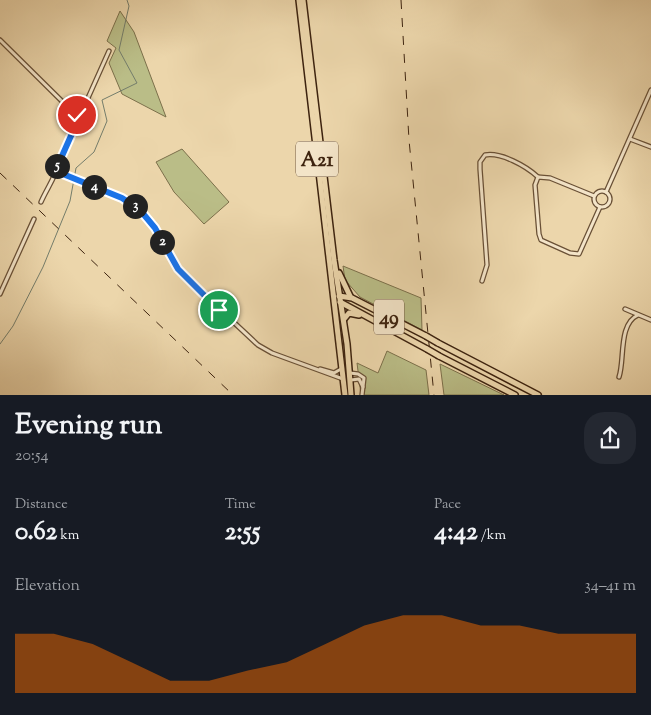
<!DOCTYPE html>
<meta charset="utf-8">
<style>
body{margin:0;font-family:"Sorts Mill Goudy",serif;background:#242831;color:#f1f3f6;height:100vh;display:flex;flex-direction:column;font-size:19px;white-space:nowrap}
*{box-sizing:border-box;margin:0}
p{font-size:16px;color:#9ea1a6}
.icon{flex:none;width:28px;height:28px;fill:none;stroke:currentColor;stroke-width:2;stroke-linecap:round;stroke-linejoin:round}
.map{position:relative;height:395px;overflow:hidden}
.panel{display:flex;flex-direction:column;background:#171b24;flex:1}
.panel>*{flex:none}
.pin{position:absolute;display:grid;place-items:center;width:42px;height:42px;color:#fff;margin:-21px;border:2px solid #fff;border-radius:50%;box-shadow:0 1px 5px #0007}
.km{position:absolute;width:25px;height:25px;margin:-12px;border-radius:50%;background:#222;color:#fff;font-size:14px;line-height:25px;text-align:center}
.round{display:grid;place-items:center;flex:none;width:52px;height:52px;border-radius:20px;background:#242831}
.head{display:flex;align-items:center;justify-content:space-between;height:85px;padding:0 15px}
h1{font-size:28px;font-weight:800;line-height:38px}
.figures{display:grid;grid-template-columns:repeat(3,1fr);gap:8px;height:85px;padding:5px 15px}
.figures div{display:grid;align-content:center}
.figures b{font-size:25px;font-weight:800}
.figures small{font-size:14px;font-weight:400}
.figures p{font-size:14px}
.chart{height:140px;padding:10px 15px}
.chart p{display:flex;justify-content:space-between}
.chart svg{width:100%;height:90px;margin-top:5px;fill:#b45309;opacity:.7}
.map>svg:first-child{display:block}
</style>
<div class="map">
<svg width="651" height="395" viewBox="0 0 651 395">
<rect width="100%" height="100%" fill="#ecd6ab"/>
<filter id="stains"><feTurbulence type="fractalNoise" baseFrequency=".004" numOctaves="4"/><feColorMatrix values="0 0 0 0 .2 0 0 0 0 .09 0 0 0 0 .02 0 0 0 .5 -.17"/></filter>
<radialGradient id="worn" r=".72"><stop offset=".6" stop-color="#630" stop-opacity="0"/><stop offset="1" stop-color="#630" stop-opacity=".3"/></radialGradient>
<g fill="#babd87" stroke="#7c704b">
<path d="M120,11l14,21 32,85 -44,-23 -13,-31 7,-15 -9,-7z"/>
<path d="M182,149l47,53 -25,22 -30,-32 -18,-30z"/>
<path d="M343,266l78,32 1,32 -62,-33 -15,-17z"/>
<path d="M387,351l39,19 3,25h-68l-4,-32 21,10z"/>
<path d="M440,364l64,31h-60z"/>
</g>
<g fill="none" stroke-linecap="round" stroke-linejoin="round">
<path stroke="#747d6b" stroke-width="1" d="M0,344l13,-18 30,-59 27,-66 6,-33 18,-16 13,-31 -5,-21 35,-17 -18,-33 10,-44 -2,-6"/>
<g stroke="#695036" stroke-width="5.5">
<g id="minor">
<path d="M0,40l78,77"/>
<path d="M630,139l21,8"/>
<path d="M58,171l64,27 18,12 15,18 25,44 78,73 14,8 71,26"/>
<circle cx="602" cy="199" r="8"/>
<path d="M606,192l45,-102"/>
<path d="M594,196l-44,-18 -12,-1 -3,8 4,49 2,6 29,13 9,1 21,-47"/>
<path d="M41,202c5,-12 15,-26 17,-37l51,-114"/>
<path d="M482,281l5,-16 -7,-96v-7l5,-7c16,-3 41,11 53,22"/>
<path d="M0,294l34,-75"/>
<path d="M625,309l26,11"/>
<path d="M320,369l14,4 7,-4"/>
<path d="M350,373l8,1 6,4 -2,17"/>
<path d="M619,377c6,-17 -1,-53 19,-62"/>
<path d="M351,380l8,-1 4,8"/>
</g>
</g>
<g stroke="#3d230f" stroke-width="8">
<g id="trunk">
<path d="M299,0l46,395"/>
<path d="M303,0l31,260 13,84 4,51"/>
<path d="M339,273l11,23"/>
<path d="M339,296l13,2 74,38"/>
<path d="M340,302l87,47"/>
<path d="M344,319l5,-6 10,2"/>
<path d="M438,343l100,52"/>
<path d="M439,356l76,39"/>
</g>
</g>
<use href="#minor" stroke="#f3e4c8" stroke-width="3"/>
<use href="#trunk" stroke="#ecd6ab" stroke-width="5"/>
<g stroke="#3d230f" stroke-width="1" stroke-dasharray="9 9" stroke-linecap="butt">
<path d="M401,0l8,140 25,255"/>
<path d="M0,173l233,222"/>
</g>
<g stroke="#3d230f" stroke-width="8" stroke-linecap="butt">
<g id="trunk-bridge">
<path d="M426,336l12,7"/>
<path d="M427,349l12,7"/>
</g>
</g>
<use href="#trunk-bridge" stroke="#ecd6ab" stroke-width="5"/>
</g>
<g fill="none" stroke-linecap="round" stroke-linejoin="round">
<g stroke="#fff" stroke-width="10">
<path id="route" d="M77,115l1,5 -20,45v7l64,26 18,12 15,18 23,41 41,41"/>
</g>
<use href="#route" stroke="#1a73e8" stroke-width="6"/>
</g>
<g text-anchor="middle" stroke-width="5" stroke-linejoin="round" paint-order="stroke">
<g fill="#f3e4c8" stroke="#745d46" stroke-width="1">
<rect x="296" y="141.5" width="42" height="35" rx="4"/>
<rect x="374" y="299.5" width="30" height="35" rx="4"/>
</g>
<g font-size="20" font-weight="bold" fill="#3d230f">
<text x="317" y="166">A21</text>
<text x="389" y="324">49</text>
</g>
</g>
<rect width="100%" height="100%" filter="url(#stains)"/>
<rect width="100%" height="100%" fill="url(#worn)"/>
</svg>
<div class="pin" style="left:219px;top:310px;background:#1e9e55"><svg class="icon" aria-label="arrive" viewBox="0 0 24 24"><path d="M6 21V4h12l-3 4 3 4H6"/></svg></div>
<div class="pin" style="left:77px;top:115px;background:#d93025"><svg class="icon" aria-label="check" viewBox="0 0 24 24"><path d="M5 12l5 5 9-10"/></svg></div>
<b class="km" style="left:162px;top:242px">2</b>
<b class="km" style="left:135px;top:206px">3</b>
<b class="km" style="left:94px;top:187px">4</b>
<b class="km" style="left:57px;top:166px">5</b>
</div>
<section class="panel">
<div class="head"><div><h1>Evening run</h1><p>20:54</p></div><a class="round"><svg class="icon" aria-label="share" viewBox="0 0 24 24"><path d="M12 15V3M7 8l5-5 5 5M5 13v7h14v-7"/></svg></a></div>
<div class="figures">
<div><p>Distance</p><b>0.62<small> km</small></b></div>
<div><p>Time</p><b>2:55</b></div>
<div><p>Pace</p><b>4:42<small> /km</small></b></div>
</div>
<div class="chart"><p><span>Elevation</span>34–41 m</p>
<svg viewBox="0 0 160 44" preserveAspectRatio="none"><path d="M0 44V15L10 15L20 20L30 29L40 38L50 38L60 33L70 29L80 20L90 11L100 6L110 6L120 11L130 11L140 15L150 15L160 15V44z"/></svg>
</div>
</section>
